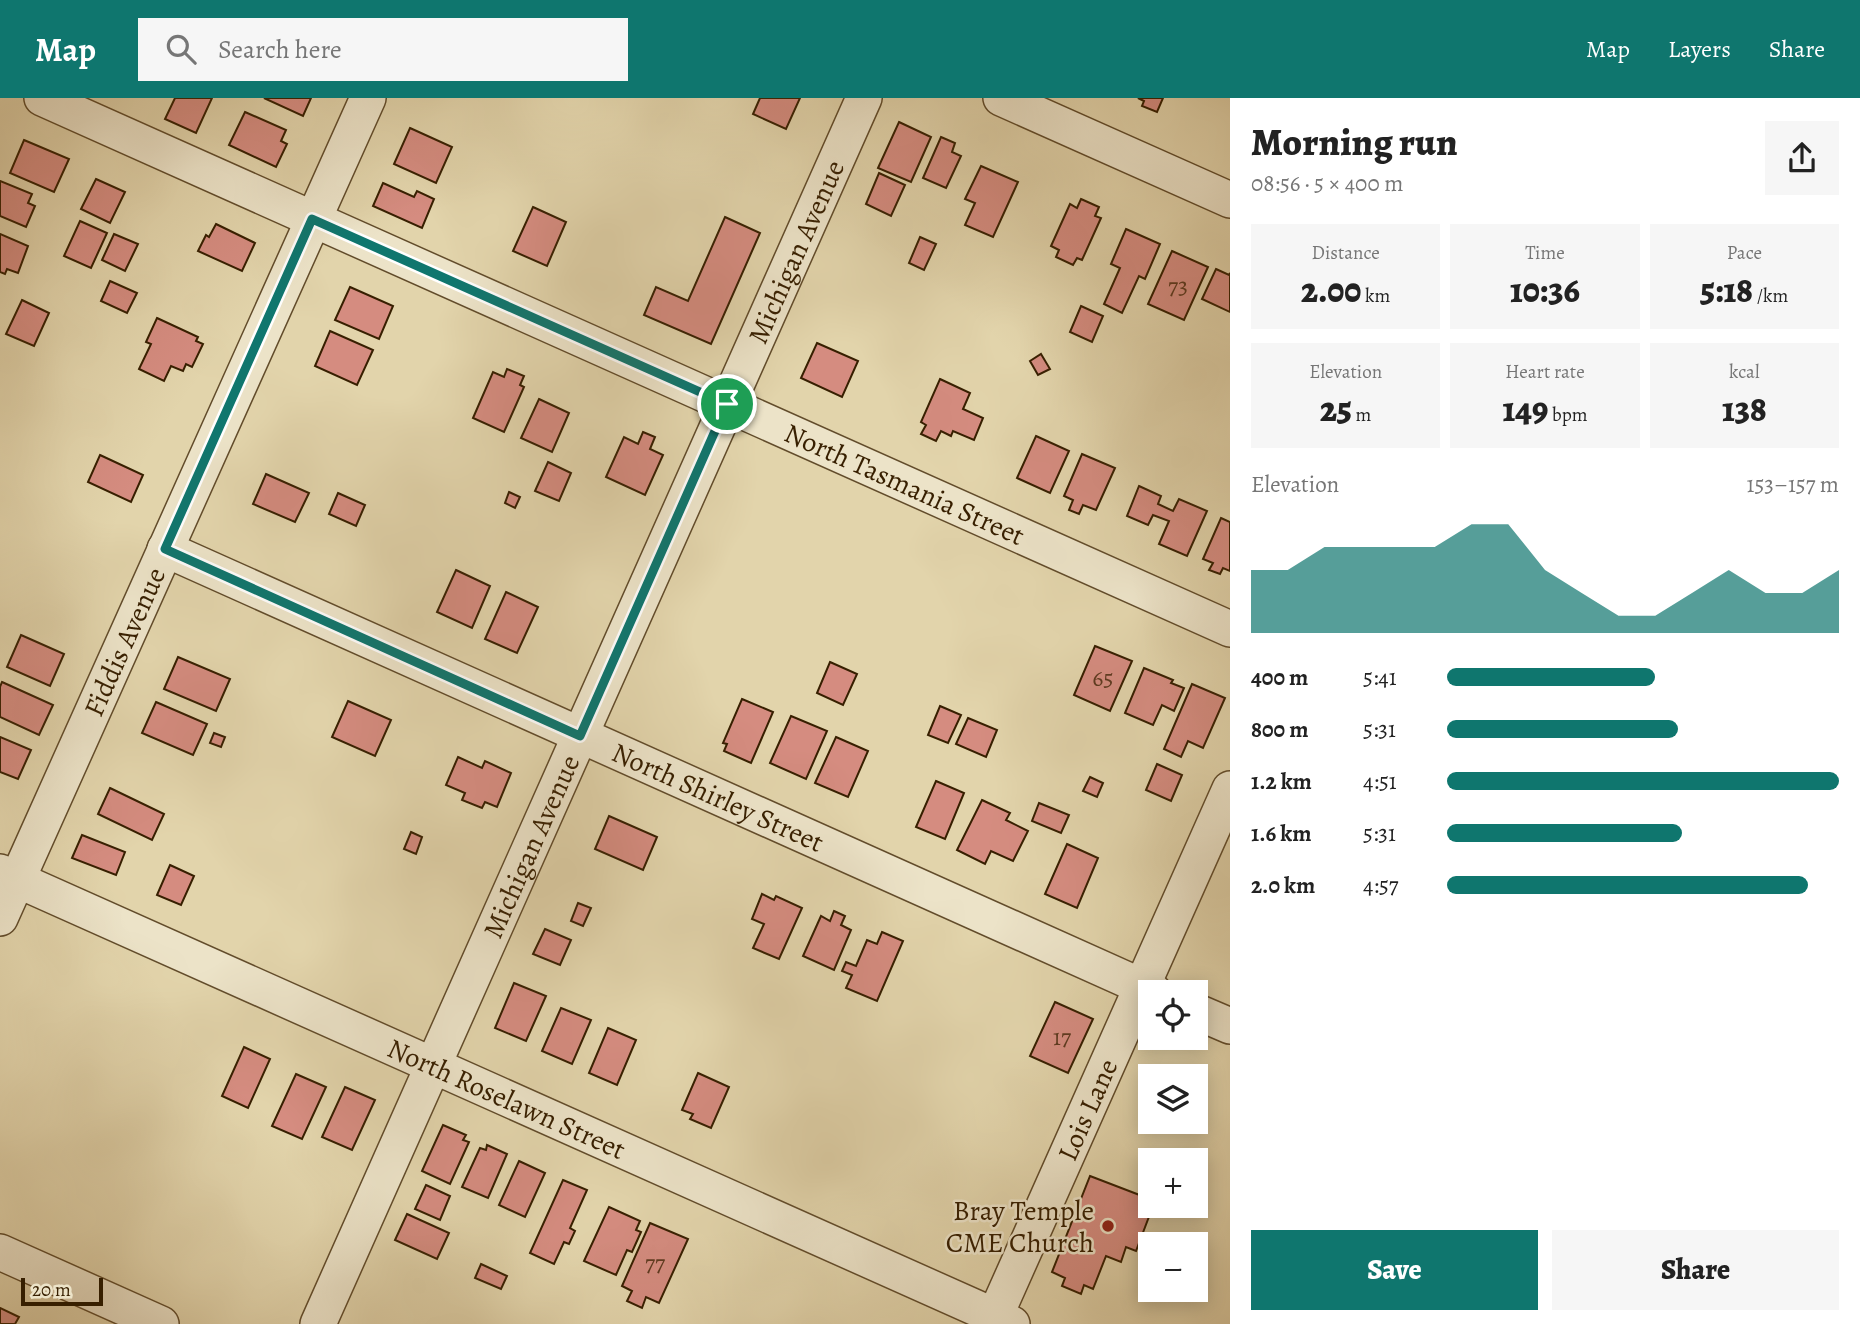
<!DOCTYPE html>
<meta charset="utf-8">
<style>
body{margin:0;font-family:Alegreya,serif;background:#f6f6f6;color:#222;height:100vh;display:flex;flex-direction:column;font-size:26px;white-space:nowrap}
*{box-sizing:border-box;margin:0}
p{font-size:23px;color:#767676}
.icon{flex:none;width:38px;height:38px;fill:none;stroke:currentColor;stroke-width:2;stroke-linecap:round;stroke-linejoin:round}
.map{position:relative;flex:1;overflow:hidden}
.drawer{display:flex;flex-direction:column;background:#fff;width:630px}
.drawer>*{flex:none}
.tools{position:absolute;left:1138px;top:882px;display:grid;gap:14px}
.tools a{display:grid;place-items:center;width:70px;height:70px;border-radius:0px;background:#fff;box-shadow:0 4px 18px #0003;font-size:35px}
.scale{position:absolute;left:21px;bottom:18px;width:82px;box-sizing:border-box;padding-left:7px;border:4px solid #371f00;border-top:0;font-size:19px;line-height:24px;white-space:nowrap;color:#371f00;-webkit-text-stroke:5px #ece3c8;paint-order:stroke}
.pin{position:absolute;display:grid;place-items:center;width:60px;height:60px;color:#fff;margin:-30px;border:4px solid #fff;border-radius:50%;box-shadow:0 2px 7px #0007}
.round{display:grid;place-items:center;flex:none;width:74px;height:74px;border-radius:0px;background:#f6f6f6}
.summary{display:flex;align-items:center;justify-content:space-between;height:119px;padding:0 21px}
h1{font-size:38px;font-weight:800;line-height:52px}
.figures{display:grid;grid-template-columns:repeat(3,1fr);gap:10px;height:119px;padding:7px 21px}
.figures div{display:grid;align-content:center;border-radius:0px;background:#f6f6f6;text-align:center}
.figures b{font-size:35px;font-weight:800}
.figures small{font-size:19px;font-weight:400}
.figures p{font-size:19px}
.chart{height:196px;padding:14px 21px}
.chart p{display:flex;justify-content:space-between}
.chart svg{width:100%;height:126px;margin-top:7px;fill:#0f766e;opacity:.7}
.button{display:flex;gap:14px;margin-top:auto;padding:14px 21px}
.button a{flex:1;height:80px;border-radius:0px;background:#0f766e;color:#fff;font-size:28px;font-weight:800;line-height:80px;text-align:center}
.button a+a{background:#f6f6f6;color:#222}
ul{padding:0 21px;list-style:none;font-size:23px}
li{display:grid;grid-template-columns:112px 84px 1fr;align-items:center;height:52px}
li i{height:18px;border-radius:9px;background:#0f766e}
header{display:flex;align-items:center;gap:42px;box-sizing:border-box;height:98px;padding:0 35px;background:#0f766e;color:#fff}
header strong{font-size:33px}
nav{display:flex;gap:38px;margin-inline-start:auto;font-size:24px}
.search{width:490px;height:63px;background:#f6f6f6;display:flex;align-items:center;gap:18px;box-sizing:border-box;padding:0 24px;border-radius:0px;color:#767676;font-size:26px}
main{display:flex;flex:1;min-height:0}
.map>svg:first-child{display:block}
</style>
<header>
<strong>Map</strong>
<div class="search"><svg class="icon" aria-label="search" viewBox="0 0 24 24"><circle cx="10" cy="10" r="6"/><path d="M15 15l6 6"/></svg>Search here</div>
<nav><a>Map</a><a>Layers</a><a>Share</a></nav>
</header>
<main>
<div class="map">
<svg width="1230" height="1226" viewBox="0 0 1230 1226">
<rect width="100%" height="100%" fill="#e2d4ab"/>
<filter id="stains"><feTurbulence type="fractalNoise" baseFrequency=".00286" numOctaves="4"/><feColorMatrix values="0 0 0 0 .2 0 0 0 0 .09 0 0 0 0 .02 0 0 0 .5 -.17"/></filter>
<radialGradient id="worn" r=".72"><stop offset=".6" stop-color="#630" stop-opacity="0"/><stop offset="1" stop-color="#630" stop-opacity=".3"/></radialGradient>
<g fill="#d58c80" stroke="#371f00" stroke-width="2">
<path d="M175,0h37l-16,35 -31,-14z"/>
<path d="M264,0h47l-8,18z"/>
<path d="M760,0h40l-14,31 -33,-15z"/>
<path d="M1138,0h25l-6,14 -15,-6 2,-5z"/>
<path d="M245,14l41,18 -5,11 6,3 -11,23 -47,-22z"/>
<path d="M899,24l32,15 -20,45 -33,-14z"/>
<path d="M410,30l42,19 -16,36 -42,-19z"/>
<path d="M941,39l14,6 -3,9 9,4 -15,32 -23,-10z"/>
<path d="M24,42l45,19 -15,33 -44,-19z"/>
<path d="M981,68l37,16 -25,55 -28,-12 10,-22 -10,-4z"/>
<path d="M879,75l26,12 -14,31 -25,-12z"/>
<path d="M96,81l29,13 -15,31 -29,-14z"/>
<path d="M0,83l32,13 -4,9 7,3 -9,21 -26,-11z"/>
<path d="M383,85l31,14 3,-6 17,8 -12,29 -49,-22z"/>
<path d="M1081,101l18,8 -4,9 6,2 -19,42 -5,-2 -4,7 -17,-8 3,-7 -8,-4 19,-42 7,4z"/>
<path d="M533,109l33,15 -19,44 -34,-15z"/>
<path d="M725,119l35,16 -49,111 -67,-29 12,-28 32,14z"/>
<path d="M80,123l27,12 -16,35 -27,-12z"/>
<path d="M216,126l39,19 -13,28 -44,-20 8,-16 3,2z"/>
<path d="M1126,131l34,15 -15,35 -6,-3 -17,37 -18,-9 16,-36 -9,-4z"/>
<path d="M0,136l28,12 -10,27 -11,-4 -2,5 -5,-2z"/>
<path d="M114,136l24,10 -13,27 -23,-11z"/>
<path d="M920,139l16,7 -12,26 -15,-7z"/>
<path d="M1172,153l36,16 -24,53 -36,-16z"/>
<path d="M1216,171l13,6 1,-2v39l-28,-13z"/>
<path d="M110,183l27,12 -10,20 -26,-12z"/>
<path d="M350,189l43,19 -14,33 -44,-19z"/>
<path d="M22,202l27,13 -15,33 -28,-12z"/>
<path d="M1081,208l22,10 -11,26 -22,-10z"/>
<path d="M157,220l41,19 -2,4 7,3 -11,23 -6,-3 -3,7 -12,-5 -7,15 -25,-12 12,-25 -5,-2z"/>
<path d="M330,233l43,19 -16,35 -42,-19z"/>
<path d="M817,245l41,18 -16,36 -41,-19z"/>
<path d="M1041,256l9,15 -12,6 -8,-14z"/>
<path d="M507,271l17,7 -4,9 4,2 -20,45 -31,-14 20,-46 11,5z"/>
<path d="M940,281l30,14 -7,16 20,9 -9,22 -21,-9 -2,5 -10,-5 -5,10 -15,-7 5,-9 -5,-3z"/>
<path d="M539,301l30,14 -17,39 -31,-14z"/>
<path d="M643,334l12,5 -5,12 13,6 -18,40 -39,-18 18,-40 14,7z"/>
<path d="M1036,338l33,15 -19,42 -33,-15z"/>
<path d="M1082,356l33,14 -19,42 -13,-5 -4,9 -10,-4 4,-10 -9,-4z"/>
<path d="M100,357l43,20 -12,27 -43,-20z"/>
<path d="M548,364l23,11 -12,28 -24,-10z"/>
<path d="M266,376l43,19 -14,29 -42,-18z"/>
<path d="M1139,388l22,10 -3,8 15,7 6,-12 28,12 -20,45 -28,-12 10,-23 -16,-6 -5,10 -21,-9z"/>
<path d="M509,394l11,5 -5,11 -10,-5z"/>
<path d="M338,395l27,12 -9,21 -27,-12z"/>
<path d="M1221,420l9,4v49l-7,-3 -3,6 -11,-4 4,-7 -10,-4z"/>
<path d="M456,472l34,16 -18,42 -35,-16z"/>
<path d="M506,494l32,15 -21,46 -32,-14z"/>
<path d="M21,537l43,19 -14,32 -43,-19z"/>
<path d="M1095,548l37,15 -22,50 -36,-16z"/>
<path d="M178,559l52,22 -14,32 -52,-22z"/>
<path d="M830,564l27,12 -14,31 -26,-12z"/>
<path d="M1144,570l29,12 -2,3 13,5 -10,23 -12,-6 -9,20 -28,-12z"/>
<path d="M2,584l51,23 -14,30 -39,-18v-30z"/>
<path d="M1192,586l33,14 -22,50 -15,-7 -7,16 -17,-8z"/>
<path d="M742,601l31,13 -22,51 -27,-12 3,-7 -4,-1z"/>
<path d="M348,603l43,19 -16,36 -43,-19z"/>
<path d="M156,604l51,22 -14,31 -51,-22z"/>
<path d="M940,608l21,9 -13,28 -20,-8z"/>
<path d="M791,618l36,15 -21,48 -36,-16z"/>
<path d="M968,620l29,12 -11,27 -30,-13z"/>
<path d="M214,635l11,4 -4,10 -11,-4z"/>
<path d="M0,639l31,13 -13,29 -18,-7z"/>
<path d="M836,639l32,14 -20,46 -33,-14z"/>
<path d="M458,659l24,11 3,-7 26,12 -14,34 -12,-5 -3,6 -20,-8 3,-7 -19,-8z"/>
<path d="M1157,666l25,11 -11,26 -25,-11z"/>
<path d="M1090,679l13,6 -6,14 -14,-6z"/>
<path d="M936,683l28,12 -19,46 -29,-12z"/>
<path d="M110,690l54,26 -12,26 -54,-26z"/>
<path d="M982,702l28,13 -4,7 22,11 -15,30 -22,-10 -6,13 -28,-14z"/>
<path d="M1039,705l30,12 -8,18 -29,-12z"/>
<path d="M609,718l48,21 -14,33 -48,-21z"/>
<path d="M411,734l11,5 -6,17 -12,-5z"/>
<path d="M82,737l43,17 -9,23 -44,-17z"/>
<path d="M1067,746l31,14 -21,50 -32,-14z"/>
<path d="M170,767l24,11 -13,29 -24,-10z"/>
<path d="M762,796l12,6 2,-4 26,12 -23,51 -26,-11 11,-24 -12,-5z"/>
<path d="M578,805l13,5 -8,18 -12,-5z"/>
<path d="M834,813l11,5 -4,9 10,5 -17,40 -31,-14 18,-40 9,5z"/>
<path d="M545,831l26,11 -11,25 -27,-11z"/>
<path d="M882,834l21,9 -26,60 -31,-13 6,-13 -10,-4 4,-9 10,4 11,-26 10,4z"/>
<path d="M514,885l32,13 -20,45 -31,-13z"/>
<path d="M1055,904l38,17 -25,54 -38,-17z"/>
<path d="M561,910l30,12 -19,44 -30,-13z"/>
<path d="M608,930l28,12 -19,45 -28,-12z"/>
<path d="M244,949l26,12 -22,49 -26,-12z"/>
<path d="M698,975l31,14 -18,41 -21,-9 3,-5 -11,-4z"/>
<path d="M296,976l30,13 -24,52 -30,-13z"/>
<path d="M345,989l30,13 -23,50 -30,-13z"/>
<path d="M443,1027l23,10 -3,5 6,2 -19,42 -28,-13z"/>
<path d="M487,1047l20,9 -19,44 -26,-11 18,-39 6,2z"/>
<path d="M519,1063l26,12 -20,44 -26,-12z"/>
<path d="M1090,1078l60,23v7h3l-17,45 -10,-4 -5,15 -15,-6 -13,33 -9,-4 -3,9 -19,-8 3,-8 -13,-6z"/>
<path d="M563,1082l24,10 -17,38 5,3 -6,13 -5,-2 -10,22 -24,-11z"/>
<path d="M426,1087l24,11 -10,24 -25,-11z"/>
<path d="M609,1109l31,14 -4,9 5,2 -9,20 -5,-2 -11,25 -32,-14z"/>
<path d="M407,1116l42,19 -12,26 -42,-19z"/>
<path d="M650,1125l38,16 -29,64 -13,-6 -4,11 -15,-7 5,-10 -10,-5z"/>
<path d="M481,1166l26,12 -6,13 -26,-11z"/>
<path d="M0,1210l19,9 -4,7h-15z"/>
</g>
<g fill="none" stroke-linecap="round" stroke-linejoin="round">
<g stroke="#624c2b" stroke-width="38">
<g id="minor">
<path id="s1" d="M42,0l1188,531"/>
<path d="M1001,0l229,102"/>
<path id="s2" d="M165,451l989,443"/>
<path id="s3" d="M0,774l1012,452"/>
<path id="s4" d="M0,820l368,-820"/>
<path d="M1195,913l35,15"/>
<path d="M0,1154l161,72"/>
<path id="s5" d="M995,1218l235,-527"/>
<path id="s6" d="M318,1226l546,-1226"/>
</g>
</g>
<use href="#minor" stroke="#ece3c8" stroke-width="35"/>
</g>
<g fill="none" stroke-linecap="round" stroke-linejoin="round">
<g stroke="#fff" stroke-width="14">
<path id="route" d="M312,121l415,185 -147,332 -415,-187z"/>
</g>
<use href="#route" stroke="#0f766e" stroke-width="9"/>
</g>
<circle fill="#8f2418" stroke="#ece3c8" stroke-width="2.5" cx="1108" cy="1128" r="7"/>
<g text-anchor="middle" stroke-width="5" stroke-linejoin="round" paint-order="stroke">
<g font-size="24" fill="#5e3a20">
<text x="1178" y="196">73</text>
<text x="1103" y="588">65</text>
<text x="1062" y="947">17</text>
<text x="655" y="1173">77</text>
</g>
<g font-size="28" fill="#371f00" stroke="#ece3c8">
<text dy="10" stroke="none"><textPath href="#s6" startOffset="1174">Michigan Avenue</textPath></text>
<text dy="10" stroke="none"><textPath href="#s1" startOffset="945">North Tasmania Street</textPath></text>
<text dy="10" stroke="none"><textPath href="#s4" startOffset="303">Fiddis Avenue</textPath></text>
<text dy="10" stroke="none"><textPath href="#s2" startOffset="606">North Shirley Street</textPath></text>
<text dy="10" stroke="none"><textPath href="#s6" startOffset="523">Michigan Avenue</textPath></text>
<text dy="10" stroke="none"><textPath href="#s3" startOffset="555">North Roselawn Street</textPath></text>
<text dy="10" stroke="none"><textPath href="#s5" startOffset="226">Lois Lane</textPath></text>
</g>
<g font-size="28" fill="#371f00" stroke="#ece3c8" text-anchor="end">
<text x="1094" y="1122">Bray Temple<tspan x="1094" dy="32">CME Church</tspan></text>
</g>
</g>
<rect width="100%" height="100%" filter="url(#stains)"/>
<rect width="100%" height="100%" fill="url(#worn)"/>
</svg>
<div class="tools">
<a><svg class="icon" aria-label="locate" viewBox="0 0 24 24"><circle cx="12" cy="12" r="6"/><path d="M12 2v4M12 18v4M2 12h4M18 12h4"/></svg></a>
<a><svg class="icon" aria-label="layers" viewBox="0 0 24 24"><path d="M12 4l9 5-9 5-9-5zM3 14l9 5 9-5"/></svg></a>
<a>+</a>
<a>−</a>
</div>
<div class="scale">20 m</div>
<div class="pin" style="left:727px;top:306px;background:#1e9e55"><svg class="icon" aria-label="arrive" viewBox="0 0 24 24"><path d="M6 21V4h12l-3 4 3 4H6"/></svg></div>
</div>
<section class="drawer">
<div class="summary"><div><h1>Morning run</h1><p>08:56 · 5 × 400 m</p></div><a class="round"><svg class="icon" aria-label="share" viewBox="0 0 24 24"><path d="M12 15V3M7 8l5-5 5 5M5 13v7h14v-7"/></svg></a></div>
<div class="figures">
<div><p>Distance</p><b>2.00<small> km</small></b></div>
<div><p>Time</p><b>10:36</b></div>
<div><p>Pace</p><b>5:18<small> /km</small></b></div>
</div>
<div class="figures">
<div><p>Elevation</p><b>25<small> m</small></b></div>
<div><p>Heart rate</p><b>149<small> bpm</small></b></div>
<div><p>kcal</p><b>138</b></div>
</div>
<div class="chart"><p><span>Elevation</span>153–157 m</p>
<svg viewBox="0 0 160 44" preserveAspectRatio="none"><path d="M0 44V22L10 22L20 14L30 14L40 14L50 14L60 6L70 6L80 22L90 30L100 38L110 38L120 30L130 22L140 30L150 30L160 22V44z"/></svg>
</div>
<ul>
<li><b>400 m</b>5:41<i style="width:53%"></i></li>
<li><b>800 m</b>5:31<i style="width:59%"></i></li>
<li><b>1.2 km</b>4:51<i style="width:100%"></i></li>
<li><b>1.6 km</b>5:31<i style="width:60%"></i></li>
<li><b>2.0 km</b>4:57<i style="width:92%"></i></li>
</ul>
<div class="button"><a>Save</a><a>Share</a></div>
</section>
</main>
